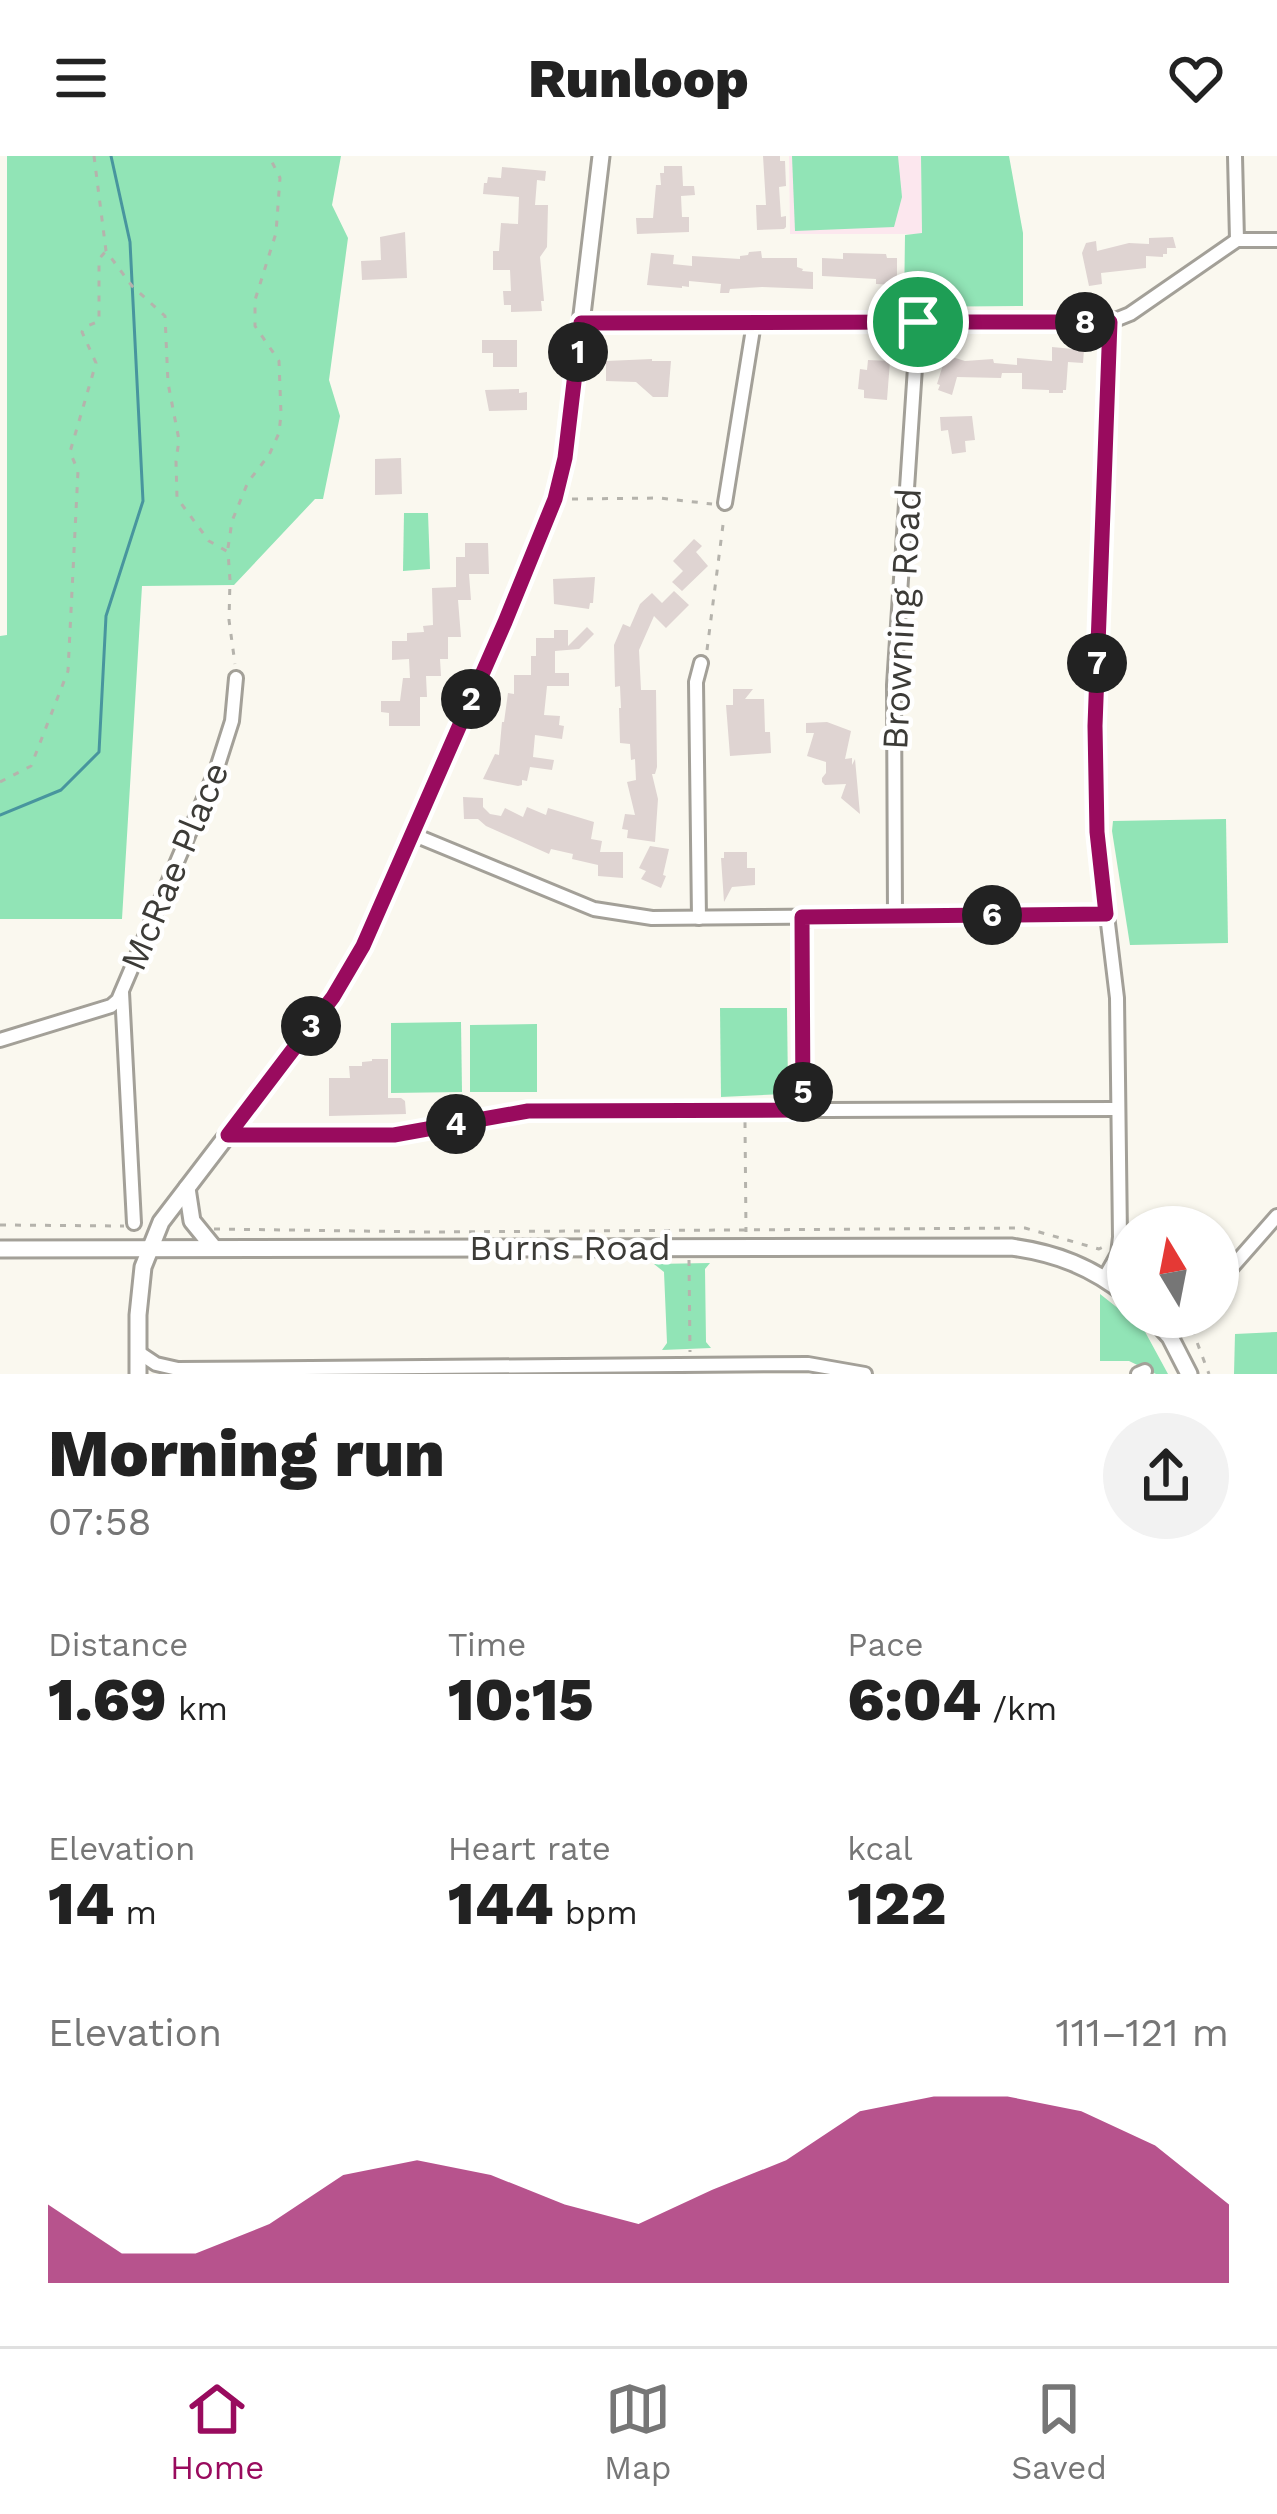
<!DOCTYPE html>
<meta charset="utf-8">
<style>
body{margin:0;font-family:"Work Sans",sans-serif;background:#f2f2f2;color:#222;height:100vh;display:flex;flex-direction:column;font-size:45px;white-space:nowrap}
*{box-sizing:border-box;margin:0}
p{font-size:39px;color:#767676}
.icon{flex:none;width:66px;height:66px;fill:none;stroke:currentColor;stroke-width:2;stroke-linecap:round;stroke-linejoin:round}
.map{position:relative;height:1218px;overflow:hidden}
.drawer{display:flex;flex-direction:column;background:#fff;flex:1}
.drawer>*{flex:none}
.needle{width:78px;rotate:350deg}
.buttons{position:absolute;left:1107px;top:1050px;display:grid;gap:24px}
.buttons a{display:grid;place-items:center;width:132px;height:132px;border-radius:50%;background:#fff;box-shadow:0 3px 9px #0004;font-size:60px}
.pin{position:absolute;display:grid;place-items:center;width:102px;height:102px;color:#fff;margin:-51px;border:6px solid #fff;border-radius:50%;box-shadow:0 3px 12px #0007}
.km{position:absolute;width:60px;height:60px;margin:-30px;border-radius:50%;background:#222;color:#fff;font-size:33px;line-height:60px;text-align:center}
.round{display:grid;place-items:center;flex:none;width:126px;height:126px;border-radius:63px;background:#f2f2f2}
.summary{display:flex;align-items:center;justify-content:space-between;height:204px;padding:0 48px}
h1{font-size:66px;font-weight:800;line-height:90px}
.metrics{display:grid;grid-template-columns:repeat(3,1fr);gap:18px;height:204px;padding:12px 48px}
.metrics div{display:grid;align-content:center}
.metrics b{font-size:60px;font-weight:800}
.metrics small{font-size:33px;font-weight:400}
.metrics p{font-size:33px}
.chart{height:336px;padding:24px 48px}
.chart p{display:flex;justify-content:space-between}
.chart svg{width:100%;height:216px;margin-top:12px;fill:#990b5e;opacity:.7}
header{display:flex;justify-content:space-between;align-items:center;height:156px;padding:0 48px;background:#fff;font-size:54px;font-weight:800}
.tab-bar{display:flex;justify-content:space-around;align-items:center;height:168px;border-top:3px solid #e0e0e0;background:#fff;font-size:33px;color:#767676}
.tab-bar a{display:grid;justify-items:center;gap:6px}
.tab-bar .active{color:#990b5e}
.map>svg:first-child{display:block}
</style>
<header><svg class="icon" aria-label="menu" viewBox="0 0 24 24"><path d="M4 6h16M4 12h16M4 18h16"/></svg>Runloop<svg class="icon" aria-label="heart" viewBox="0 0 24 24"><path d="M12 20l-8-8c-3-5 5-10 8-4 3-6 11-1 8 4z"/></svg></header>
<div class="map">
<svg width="1277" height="1218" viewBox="0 0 1277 1218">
<rect width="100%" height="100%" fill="#faf8ef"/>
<path fill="#fce7ee" d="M789,0h132l1,78h-132z"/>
<g fill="#91e4b6">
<path d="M7,0h334l-9,49 16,33 -19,142 11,36 -17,83h-8l-81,86 -92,1 -20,333h-122v-283l7,-1z"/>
<path d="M792,0h106l4,41 -8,30 -99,4z"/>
<path d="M921,0h88l14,77v73l-119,1 1,-72 17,-2z"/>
<path d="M404,357h24l2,56 -27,2z"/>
<path d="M1226,663l2,124 -98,2 -18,-114 1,-10z"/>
<path d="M720,852h67l1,81 -4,5 -63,3z"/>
<path d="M461,866l1,70 -71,1v-70z"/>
<path d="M537,868v68h-67v-67z"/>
<path d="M710,1107l-5,6 1,73 5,6 -49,2 5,-7 -3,-71 -10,-8z"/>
<path d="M1100,1138l43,34 25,46h-12l-27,-13h-29z"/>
<path d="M1277,1176v42h-43l1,-40z"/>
</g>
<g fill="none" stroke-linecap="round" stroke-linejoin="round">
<path stroke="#48959e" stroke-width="3" d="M0,659l61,-25 38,-38 7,-136 37,-115 -13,-259 -19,-86"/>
</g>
<g fill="#dfd4d2">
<path d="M763,0h17v5h5l1,25 -7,1 2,30 5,-1v11l-2,2 -27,1 -1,-25h10z"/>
<path d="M664,10h18l1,20h11l1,9 -14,1 1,21h7v15l-52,2 -1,-16h17l3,-33h5l-1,-12h4z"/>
<path d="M502,11l44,4 -1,10 -8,-1 -2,25h13l-1,42 -7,10 4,44h-3l1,10 -31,1v-7h-7l-1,-14h8l-1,-21h-17v-19h6l2,-28 17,1 1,-27 -36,-3 1,-11h3l1,-6 13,1z"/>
<path d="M405,76l2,46 -45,2 -1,-19 20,-1 -1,-23z"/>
<path d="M1173,81l3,11h-9v6h-4v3l-17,-1v12l-45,5 1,11 -13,2 -7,-33 4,-10 10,-2 1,10 32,-8 20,1v-6z"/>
<path d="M761,95l1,7h35v9l6,2 -1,2 11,1v17l-51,-2 -32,2 -1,4h-9l1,-9 -32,-3v6l-7,-1v2l-35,-3 4,-32 23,2 -1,9 19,2v-10l48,3v-3l8,-1 1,-3z"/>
<path d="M843,97l43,1 1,4h10v27l-21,-1v-5l-54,-3v-18l21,1z"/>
<path d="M482,184h35v27h-24v-14h-11z"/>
<path d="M1052,191l32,3 -1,13 -15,-1 -2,28h-3v3h-14v-3l-27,-1v-16h-20l-1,5 -44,-1 -5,18 -14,-5 2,-5 -3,-1 9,-29 19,6 28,-2 1,4 23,2v-7l35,3z"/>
<path d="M652,203v2h19l-3,36h-15l-17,-15 -30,-1v-20z"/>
<path d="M868,204l22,1 -3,39 -23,-2v-8l-6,-1 2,-20 7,1z"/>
<path d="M519,233v4l8,-1v18l-38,1 -4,-21z"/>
<path d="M972,260l3,24 -10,1 1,11 -14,2 -4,-24 -7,1 -1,-14z"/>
<path d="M401,302l1,36 -27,1v-36z"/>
<path d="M694,383l8,7 -6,6 12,14 -26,25 -10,-9 11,-11 -10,-10z"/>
<path d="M465,387h23l1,31h-20l2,26h-13l3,37h-13v22h-8l1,17h-15l1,21h-7v29h-31v-13l-8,-1v-11h19l3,-23h7l-1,-19 -17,1v-19h15v-8l17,-1 -1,-6 10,-1 -1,-37 24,-1v-30h9z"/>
<path d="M595,421l-2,26h-3l-1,6 -35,-5 -1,-25z"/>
<path d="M674,435l15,14 -23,23 -12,-12 -15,34 2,40h15l1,77 -2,7h-3l6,25 -3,43 -28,-4 1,-8 -6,-1 3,-15 10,1 -8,-33 9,-2 -1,-21 -4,1 -1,-16 -10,-1 -1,-35h2l-1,-22 -5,1 -1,-42 9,-21 7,3 10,-23 12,-11 10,10z"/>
<path d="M587,471l7,7 -15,15 -24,2v22h14v13h-22l-3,29 16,1 -1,9 5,1 -2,13 -27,-4 -2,22 21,3 -2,10 -22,-3 -3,14 -5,-1v5l-4,1 -35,-7 12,-25 4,1 3,-33h2l4,-29 6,1v-19h17v-19h5v-18h18v-8h14v16z"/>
<path d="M733,533h20l-8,10h19l1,33h5l1,21 -41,3 -4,-51h7z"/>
<path d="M827,566l24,9 -6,28 7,-1v7l3,-6 5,55 -19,-16 5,-14 -21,1 -3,-3v-4l4,-5v-11l-19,-6 7,-23h-8v-10z"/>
<path d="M463,641l20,1v9l7,7 11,2 4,-8 18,9 4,-10 19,8 2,-7 46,14 -3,17 11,2 -2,11h23v26l-25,-2v-11l-26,-6 1,-5 -22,-5 -2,5 -63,-28 -8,-7h-14z"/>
<path d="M650,690l19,3 -6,26 3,1 -5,12 -20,-9 5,-8 -7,-3z"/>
<path d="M724,696h23v16h8v17l-23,2 -8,15 -3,-44h3z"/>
<path d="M372,903h16v39h13l4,3 1,13 -77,2v-38h21l-1,-12h13v-4l10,-1z"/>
</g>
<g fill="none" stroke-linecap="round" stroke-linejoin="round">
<g stroke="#a3a098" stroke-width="18">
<g id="minor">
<path d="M1235,0l2,84"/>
<path d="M581,167l529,-1 20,-8 107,-74h40"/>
<path d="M725,347l29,-180"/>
<path d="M412,678l182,75 58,9 454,-4"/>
<path d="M895,760l-1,-231 24,-363"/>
<path d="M802,761l1,193"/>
<path d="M699,762l-3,-236 5,-19"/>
<path d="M122,836l12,231"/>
<path d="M0,884l111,-34 7,-6 99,-232 15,-47 4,-43"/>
<path d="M228,978l166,1 134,-24 590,-2"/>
<path d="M1105,1121l13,-23 2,-17 -3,-239 -20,-166 -2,-106 15,-404"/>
<path d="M1218,1127l59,-67"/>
<path d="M1170,1181l20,-20"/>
<path d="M138,1196l18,12 22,5 630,-5 57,10"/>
<path d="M1138,1218l7,-3"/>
</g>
</g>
<g stroke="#a3a098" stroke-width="21">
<g id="major">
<path d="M187,1032l5,33 22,27"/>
<path d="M0,1093l1011,-2c45,6 81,20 117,49"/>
<path d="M1152,1161l18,20 19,37"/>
<path d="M138,1218v-59l5,-48 18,-45 172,-225 30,-51 168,-386 24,-61 10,-42 36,-301"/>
</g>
</g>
<g stroke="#b5b3ac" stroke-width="3" stroke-dasharray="6 9" stroke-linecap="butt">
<path d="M94,0l12,95 26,35 33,30 3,67 11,57 -3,21 1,37 32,43 19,11 2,28 -1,40 6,44"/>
<path d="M572,343l88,-1 52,6"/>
<path d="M228,392l4,-27 16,-39 21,-27 10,-22 2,-19 -2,-53 -24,-35v-26l21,-67 4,-55 -11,-22"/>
<path d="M707,494l17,-133"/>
<path d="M0,626l31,-16 37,-95 10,-200 -8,-19 26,-89 -14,-31 3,-5 14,-6v-62l7,-8"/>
<path d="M745,966l1,110"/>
<path d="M0,1069l124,1"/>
<path d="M214,1073l219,3 592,-4 74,21 8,-4"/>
<path d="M689,1104l1,92"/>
<path d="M1192,1173l17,45"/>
</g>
<use href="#minor" stroke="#fff" stroke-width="12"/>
<use href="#major" stroke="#fff" stroke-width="15"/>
</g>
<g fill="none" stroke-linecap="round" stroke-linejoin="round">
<g stroke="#fff" stroke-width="24">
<path id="route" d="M918,166h192l-15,404 2,106 9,82 -304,3 1,193 -275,1 -134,24h-166l105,-138 30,-51 142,-324 50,-123 10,-41 16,-135z"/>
</g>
<use href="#route" stroke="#990b5e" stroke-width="15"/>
</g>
<g text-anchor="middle" stroke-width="9" stroke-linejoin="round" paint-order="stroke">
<g font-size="36" fill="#3c3b37" stroke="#fff">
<text transform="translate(901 463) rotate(-87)" y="13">Browning Road</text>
<text transform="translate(174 710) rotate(-67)" y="13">McRae Place</text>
<text x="570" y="1104">Burns Road</text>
</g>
</g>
</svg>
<div class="buttons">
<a><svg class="needle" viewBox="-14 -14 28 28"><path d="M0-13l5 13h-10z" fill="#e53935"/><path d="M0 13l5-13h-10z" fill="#767676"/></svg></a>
</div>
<div class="pin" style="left:918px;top:166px;background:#1e9e55"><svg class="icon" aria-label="arrive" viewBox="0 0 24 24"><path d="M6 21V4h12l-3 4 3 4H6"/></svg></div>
<b class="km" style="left:578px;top:196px">1</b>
<b class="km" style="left:471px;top:543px">2</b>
<b class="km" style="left:311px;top:870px">3</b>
<b class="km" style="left:456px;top:968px">4</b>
<b class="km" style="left:803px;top:936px">5</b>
<b class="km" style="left:992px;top:759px">6</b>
<b class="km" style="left:1097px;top:507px">7</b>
<b class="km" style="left:1085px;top:166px">8</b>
</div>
<section class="drawer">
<div class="summary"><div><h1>Morning run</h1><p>07:58</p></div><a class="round"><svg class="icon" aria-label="share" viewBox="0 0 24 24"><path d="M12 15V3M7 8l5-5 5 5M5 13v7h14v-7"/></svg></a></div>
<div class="metrics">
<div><p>Distance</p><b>1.69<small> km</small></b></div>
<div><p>Time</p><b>10:15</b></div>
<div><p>Pace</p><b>6:04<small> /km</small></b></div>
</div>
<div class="metrics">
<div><p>Elevation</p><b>14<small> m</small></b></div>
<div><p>Heart rate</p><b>144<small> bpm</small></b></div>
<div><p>kcal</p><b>122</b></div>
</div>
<div class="chart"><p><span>Elevation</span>111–121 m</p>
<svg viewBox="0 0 160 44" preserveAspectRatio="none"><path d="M0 44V28L10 38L20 38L30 32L40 22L50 19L60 22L70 28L80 32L90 25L100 19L110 9L120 6L130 6L140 9L150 16L160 28V44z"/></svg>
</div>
</section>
<nav class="tab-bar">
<a class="active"><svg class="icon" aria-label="home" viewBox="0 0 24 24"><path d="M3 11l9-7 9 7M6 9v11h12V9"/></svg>Home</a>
<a><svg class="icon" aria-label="map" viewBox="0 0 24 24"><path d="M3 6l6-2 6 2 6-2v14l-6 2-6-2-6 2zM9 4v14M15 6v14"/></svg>Map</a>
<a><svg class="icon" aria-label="saved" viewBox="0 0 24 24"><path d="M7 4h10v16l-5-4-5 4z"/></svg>Saved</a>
</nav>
